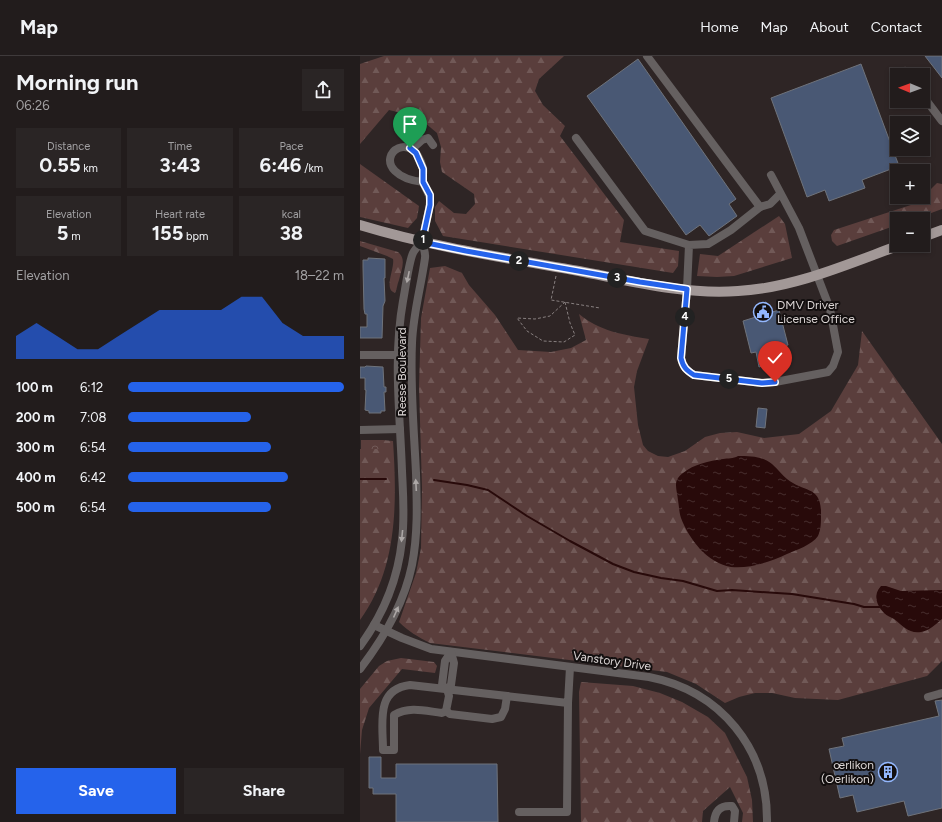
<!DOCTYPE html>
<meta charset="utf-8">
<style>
body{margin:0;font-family:Figtree,sans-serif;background:#2a2525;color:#f1f3f6;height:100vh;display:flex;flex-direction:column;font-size:15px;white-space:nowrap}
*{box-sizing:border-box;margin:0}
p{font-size:13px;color:#a2a1a3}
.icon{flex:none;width:22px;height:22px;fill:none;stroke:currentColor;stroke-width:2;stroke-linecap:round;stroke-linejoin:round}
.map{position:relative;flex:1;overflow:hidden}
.drawer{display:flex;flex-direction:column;background:#221c1c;width:360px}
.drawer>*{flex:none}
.needle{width:26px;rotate:271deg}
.fabs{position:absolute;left:530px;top:12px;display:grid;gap:8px}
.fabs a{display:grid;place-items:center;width:40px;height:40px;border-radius:0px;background:#221c1c;box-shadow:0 2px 6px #0003,0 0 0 1px #3f3a3b;font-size:20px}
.pin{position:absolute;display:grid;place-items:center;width:34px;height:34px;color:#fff;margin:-41px -17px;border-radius:50% 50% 50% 0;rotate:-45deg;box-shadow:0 0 4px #0007}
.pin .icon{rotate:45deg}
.km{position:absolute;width:20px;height:20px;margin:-10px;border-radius:50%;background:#222;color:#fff;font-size:11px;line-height:20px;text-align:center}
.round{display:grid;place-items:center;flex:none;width:42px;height:42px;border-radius:0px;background:#2a2525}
.summary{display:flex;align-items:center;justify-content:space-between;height:68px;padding:0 16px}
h1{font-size:22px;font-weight:700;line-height:30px}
.metrics{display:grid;grid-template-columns:repeat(3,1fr);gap:6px;height:68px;padding:4px 16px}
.metrics div{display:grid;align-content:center;border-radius:0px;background:#2a2525;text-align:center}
.metrics b{font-size:20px;font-weight:700}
.metrics small{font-size:11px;font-weight:400}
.metrics p{font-size:11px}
.chart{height:112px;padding:8px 16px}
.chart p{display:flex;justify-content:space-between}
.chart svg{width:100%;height:72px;margin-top:4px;fill:#2563eb;opacity:.7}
.primary-button{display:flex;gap:8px;margin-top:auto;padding:8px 16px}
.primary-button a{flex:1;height:46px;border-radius:0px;background:#2563eb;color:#fff;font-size:16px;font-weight:700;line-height:46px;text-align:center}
.primary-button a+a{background:#2a2525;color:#f1f3f6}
ul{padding:0 16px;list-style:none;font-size:13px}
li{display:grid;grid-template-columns:64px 48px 1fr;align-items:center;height:30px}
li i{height:10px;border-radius:5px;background:#2563eb}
header{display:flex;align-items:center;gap:24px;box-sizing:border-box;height:56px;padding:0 20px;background:#221c1c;border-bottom:1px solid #3f3a3b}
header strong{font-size:19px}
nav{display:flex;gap:22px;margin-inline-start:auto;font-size:14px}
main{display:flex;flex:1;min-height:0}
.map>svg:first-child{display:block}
</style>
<header>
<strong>Map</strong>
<nav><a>Home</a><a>Map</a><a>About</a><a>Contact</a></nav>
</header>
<main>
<section class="drawer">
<div class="summary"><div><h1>Morning run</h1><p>06:26</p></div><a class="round"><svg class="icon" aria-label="share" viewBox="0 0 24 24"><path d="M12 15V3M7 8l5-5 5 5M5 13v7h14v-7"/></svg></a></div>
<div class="metrics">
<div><p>Distance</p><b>0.55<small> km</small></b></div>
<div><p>Time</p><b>3:43</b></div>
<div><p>Pace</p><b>6:46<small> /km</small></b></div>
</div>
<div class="metrics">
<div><p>Elevation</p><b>5<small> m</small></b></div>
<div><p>Heart rate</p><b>155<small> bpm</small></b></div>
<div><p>kcal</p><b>38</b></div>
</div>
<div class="chart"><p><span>Elevation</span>18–22 m</p>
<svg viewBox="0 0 160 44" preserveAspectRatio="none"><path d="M0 44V30L10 22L20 30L30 38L40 38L50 30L60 22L70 14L80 14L90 14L100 14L110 6L120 6L130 22L140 30L150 30L160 30V44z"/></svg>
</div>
<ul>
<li><b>100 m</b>6:12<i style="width:100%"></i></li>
<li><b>200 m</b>7:08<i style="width:57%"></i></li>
<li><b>300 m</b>6:54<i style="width:66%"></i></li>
<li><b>400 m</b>6:42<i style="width:74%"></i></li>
<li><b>500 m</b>6:54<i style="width:66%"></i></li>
</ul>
<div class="primary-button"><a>Save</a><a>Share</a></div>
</section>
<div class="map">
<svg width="582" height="766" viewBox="0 0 582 766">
<defs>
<pattern id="forest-firs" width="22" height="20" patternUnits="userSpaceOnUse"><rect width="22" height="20" fill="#5a3e3c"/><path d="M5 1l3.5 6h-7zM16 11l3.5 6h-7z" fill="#715957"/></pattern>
<pattern id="park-crowns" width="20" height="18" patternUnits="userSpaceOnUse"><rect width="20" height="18" fill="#5a3e3c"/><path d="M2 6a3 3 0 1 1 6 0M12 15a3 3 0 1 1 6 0" fill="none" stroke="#715957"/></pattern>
<pattern id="water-ripples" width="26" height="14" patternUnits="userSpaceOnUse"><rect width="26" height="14" fill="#280a0a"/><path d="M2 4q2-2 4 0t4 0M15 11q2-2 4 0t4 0" fill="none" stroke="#472d2d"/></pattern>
</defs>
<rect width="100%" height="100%" fill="#2e2525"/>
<g fill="url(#forest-firs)">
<path d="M24,0h180l-25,23 -4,12 8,14 22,21 -5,10 64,84 -4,22 59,9 -1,15 -5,7 -230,-37 -8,-15v-14l4,-6 15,12 12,1 9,-10 -1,-10 -32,-22 -2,-10 1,-15 -4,-14 -19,-16 -29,-7 -29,34v-80z"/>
<path d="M0,108l59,42 -2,12 -9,10 -48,-11z"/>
<path d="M577,127l5,1v25l-27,10h-18v6l-60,21 -5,-5 -1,-6 3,-5 83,-27z"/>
<path d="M419,160l6,8 7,34 -58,18 -17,1 -20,-1 3,-22 18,2z"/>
<path d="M0,185l38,11c9,7 3,19 1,28 -2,5 -2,9 -4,13 -12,-4 0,-24 -2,-34l-6,-3 -27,-10z"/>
<path d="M85,210l17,7 7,12 26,30 23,35 33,2 20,-4 15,-8 -7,-26c20,17 45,21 70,25l-12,32 -3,16 4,38 5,20 5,6 10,5 10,1 17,-6 20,-14 15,-4 17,-1 27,6 35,-4 32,-23 27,-46 4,-34 80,113v217l-15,15 -89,24 -43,-2 -23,-5h-17l-16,4 -14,6 -29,-19 -29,-12 -237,-29c-12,-6 -22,-12 -31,-21l17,-49 5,-25 1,-60 -3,-101 2,-69 9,-50z"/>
<path d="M23,384l10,1c4,61 5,127 -33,179v-171h23z"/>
<path d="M41,602l33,4 3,4 -2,7 -33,-4 -33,39 -7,22 -2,24v-65l19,-23 8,-5z"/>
<path d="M221,626l52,4 27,7 22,9 26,15 17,16 22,44 5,23 1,22h-11l1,-9 -13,-26 -27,24 -1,11h-121l-2,-130z"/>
</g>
<rect fill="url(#park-crowns)" x="1" y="384" width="22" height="9"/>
<g fill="url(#water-ripples)">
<path d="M378,400c12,0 24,0 34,8 6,5 10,11 15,15 17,14 35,6 34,36 0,8 0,14 -3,21 -6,9 -22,14 -31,18 -17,8 -38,15 -56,13 -24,-4 -42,-28 -50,-49 -2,-6 -2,-12 -3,-18 -1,-11 -6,-19 5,-27 11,-9 26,-12 40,-14 5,-1 10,0 15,-3z"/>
<path d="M521,530h5l15,5 41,-1v29c-6,5 -13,12 -21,13 -12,2 -18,-6 -27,-13 -3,-2 -7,-3 -10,-6 -8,-8 -11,-19 -3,-27z"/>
</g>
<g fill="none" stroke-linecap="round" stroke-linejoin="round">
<g stroke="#280a0a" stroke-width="2">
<path d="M0,423h26"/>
<path d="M74,424l33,5 21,5 39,26 43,25 43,23 21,8 27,6 22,3 34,10 15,-1 60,4 62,10 10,3h17"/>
</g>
</g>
<g fill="#495874" stroke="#6f737b">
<path d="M565,0h17v22z"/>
<path d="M278,3l98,140 -7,5 8,12 -28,20 -9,-11 -14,10 -99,-139z"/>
<path d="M501,8l38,102 -37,14 3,8 -36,13 -4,-11 -18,7 -36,-99z"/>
<path d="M8,202l17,1v19h-1l1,23 -2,5 -1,32h-22v-11h7v-13h-2l-1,-5 -1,-42v-7h5z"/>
<path d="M406,246l3,11 10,-3 9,35 -8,2 1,2 -11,3 3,11 -14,4 -3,-15 -5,1 -8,-32 16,-5 -3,-11z"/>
<path d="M6,310l17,1 1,20h2v5h-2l1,19h-4v2h-12v-2l-4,-1 1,-20h-1v-12h-5v-11h5z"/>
<path d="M398,352l9,1 -2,19 -9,-1z"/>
<path d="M582,644v108l-34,8 -4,-15 -47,11 -4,-17 -13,3 -11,-49 15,-3 -2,-8 97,-22 -4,-15z"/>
<path d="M9,701h12v21h15v-14h101l1,58h-102v-28h-23v-6h-4z"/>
</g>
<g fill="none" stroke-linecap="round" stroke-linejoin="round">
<g stroke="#888080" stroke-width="1" stroke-dasharray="3 2" stroke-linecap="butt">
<path d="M196,220l-5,24 49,8"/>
<path d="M205,246l5,21 5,12 -11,7 -21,-1 -16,-10 -10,-13 18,1 15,-3z"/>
</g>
<g stroke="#656060" stroke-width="8">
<path d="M287,0l113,151 -29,23 -23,14 -19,1 -2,44 -6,69c2,9 5,12 13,17l68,8 13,-1 53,-10 5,-6 5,-14 -8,-43 -31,-81 -28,-53"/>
<path d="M545,15l3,4"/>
<path d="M563,40l19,25"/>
<path d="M216,82l69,93 44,14"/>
<path d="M52,93l10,-9 6,-2 5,7"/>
<path d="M400,151l10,-3 10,-10"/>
<path d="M0,299h51"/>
<path d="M0,374l40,-1"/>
<path d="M14,569l28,13 29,11 218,28c72,14 119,72 118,145"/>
<path d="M0,590c23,-31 38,-67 42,-106 3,-23 1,-46 0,-69 -2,-57 -9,-114 1,-170 2,-10 6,-40 10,-48 2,-4 6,-8 9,-11"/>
<path d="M91,596l3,11 -3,22 -4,4 -5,-4 3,-24z"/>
<path d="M0,613c24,-31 44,-65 52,-104 6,-31 5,-61 4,-92 -2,-43 -6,-87 -4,-130 1,-29 9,-56 13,-85 1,-6 -3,-12 -2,-18 1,-13 6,-26 7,-39 0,-8 -6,-13 -7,-20 -1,-4 1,-9 0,-13 -10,-39 -46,-15 -28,3 7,7 18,10 28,11"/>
<path d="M87,633l2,7 -3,15 -4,2c-17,-2 -32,-7 -48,2v35h-11c0,-26 -8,-61 27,-65l158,18 2,-36"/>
<path d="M568,641l14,-4"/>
<path d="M86,655l4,3 42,5 9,-2 4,-8 2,-13"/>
<path d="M159,756h48l1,-109"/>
<path d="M354,766c1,-11 6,-17 18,-16l3,5 -1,11"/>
</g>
<g stroke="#a29897" stroke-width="10">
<path d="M0,169c72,22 146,33 219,46 52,10 106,24 159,20 56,-3 110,-27 162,-46"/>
<path d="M563,181l19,-7"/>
</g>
</g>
<defs><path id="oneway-solid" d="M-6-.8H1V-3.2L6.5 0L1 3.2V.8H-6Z"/></defs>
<g fill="#aca7a6">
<use href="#oneway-solid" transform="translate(48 221) rotate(102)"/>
<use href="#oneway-solid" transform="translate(56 429) rotate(-93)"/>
<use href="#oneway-solid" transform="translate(42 480) rotate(96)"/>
<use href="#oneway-solid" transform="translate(36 556) rotate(-66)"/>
</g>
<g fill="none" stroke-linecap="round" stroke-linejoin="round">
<g stroke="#fff" stroke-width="8">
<path id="route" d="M50,92l6,5 7,16v13l7,13v10l-8,37 44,9 174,31 47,7 -6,69c2,9 5,12 13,17l68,8 13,-1"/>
</g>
<use href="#route" stroke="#2563eb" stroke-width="5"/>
</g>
<defs>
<g id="civic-ring" transform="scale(1)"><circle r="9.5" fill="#130f0f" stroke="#93b7fd" stroke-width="1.5"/><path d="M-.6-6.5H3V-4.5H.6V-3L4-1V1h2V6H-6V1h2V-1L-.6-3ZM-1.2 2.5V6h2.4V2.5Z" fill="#93b7fd"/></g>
<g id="building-ring" transform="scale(1)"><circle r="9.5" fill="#130f0f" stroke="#93b7fd" stroke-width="1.5"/><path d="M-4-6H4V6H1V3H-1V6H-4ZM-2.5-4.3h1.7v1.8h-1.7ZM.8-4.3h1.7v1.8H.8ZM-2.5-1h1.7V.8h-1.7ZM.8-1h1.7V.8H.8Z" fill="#93b7fd"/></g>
</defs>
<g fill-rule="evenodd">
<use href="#civic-ring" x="403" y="256"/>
<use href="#building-ring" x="528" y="716"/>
</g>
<g text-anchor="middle" stroke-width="4" stroke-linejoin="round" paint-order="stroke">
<g font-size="12" fill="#dcd6d5" stroke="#130f0f" text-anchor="start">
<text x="417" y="253">DMV Driver<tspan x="417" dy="14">License Office</tspan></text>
<text x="514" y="713" text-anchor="end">œrlikon<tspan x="514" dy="14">(Oerlikon)</tspan></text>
</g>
<g font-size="12" fill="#dcd6d5" stroke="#130f0f">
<text transform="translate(42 316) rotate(-90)" y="4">Reese Boulevard</text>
<text transform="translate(252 605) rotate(8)" y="4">Vanstory Drive</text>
</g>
</g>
</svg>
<div class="fabs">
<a><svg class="needle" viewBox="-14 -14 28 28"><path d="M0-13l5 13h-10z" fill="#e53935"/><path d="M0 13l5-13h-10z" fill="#a2a1a3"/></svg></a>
<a><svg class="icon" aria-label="layers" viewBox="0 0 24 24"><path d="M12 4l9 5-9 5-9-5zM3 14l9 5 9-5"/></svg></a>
<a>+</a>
<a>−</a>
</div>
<div class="pin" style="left:50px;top:92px;background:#1e9e55"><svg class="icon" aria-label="arrive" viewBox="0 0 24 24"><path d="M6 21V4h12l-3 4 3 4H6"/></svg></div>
<div class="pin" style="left:415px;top:326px;background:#d93025"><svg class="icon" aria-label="check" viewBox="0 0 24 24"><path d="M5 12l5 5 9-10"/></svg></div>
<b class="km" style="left:63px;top:184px">1</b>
<b class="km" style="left:159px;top:205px">2</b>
<b class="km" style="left:257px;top:222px">3</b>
<b class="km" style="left:325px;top:261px">4</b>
<b class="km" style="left:369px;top:323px">5</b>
</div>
</main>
